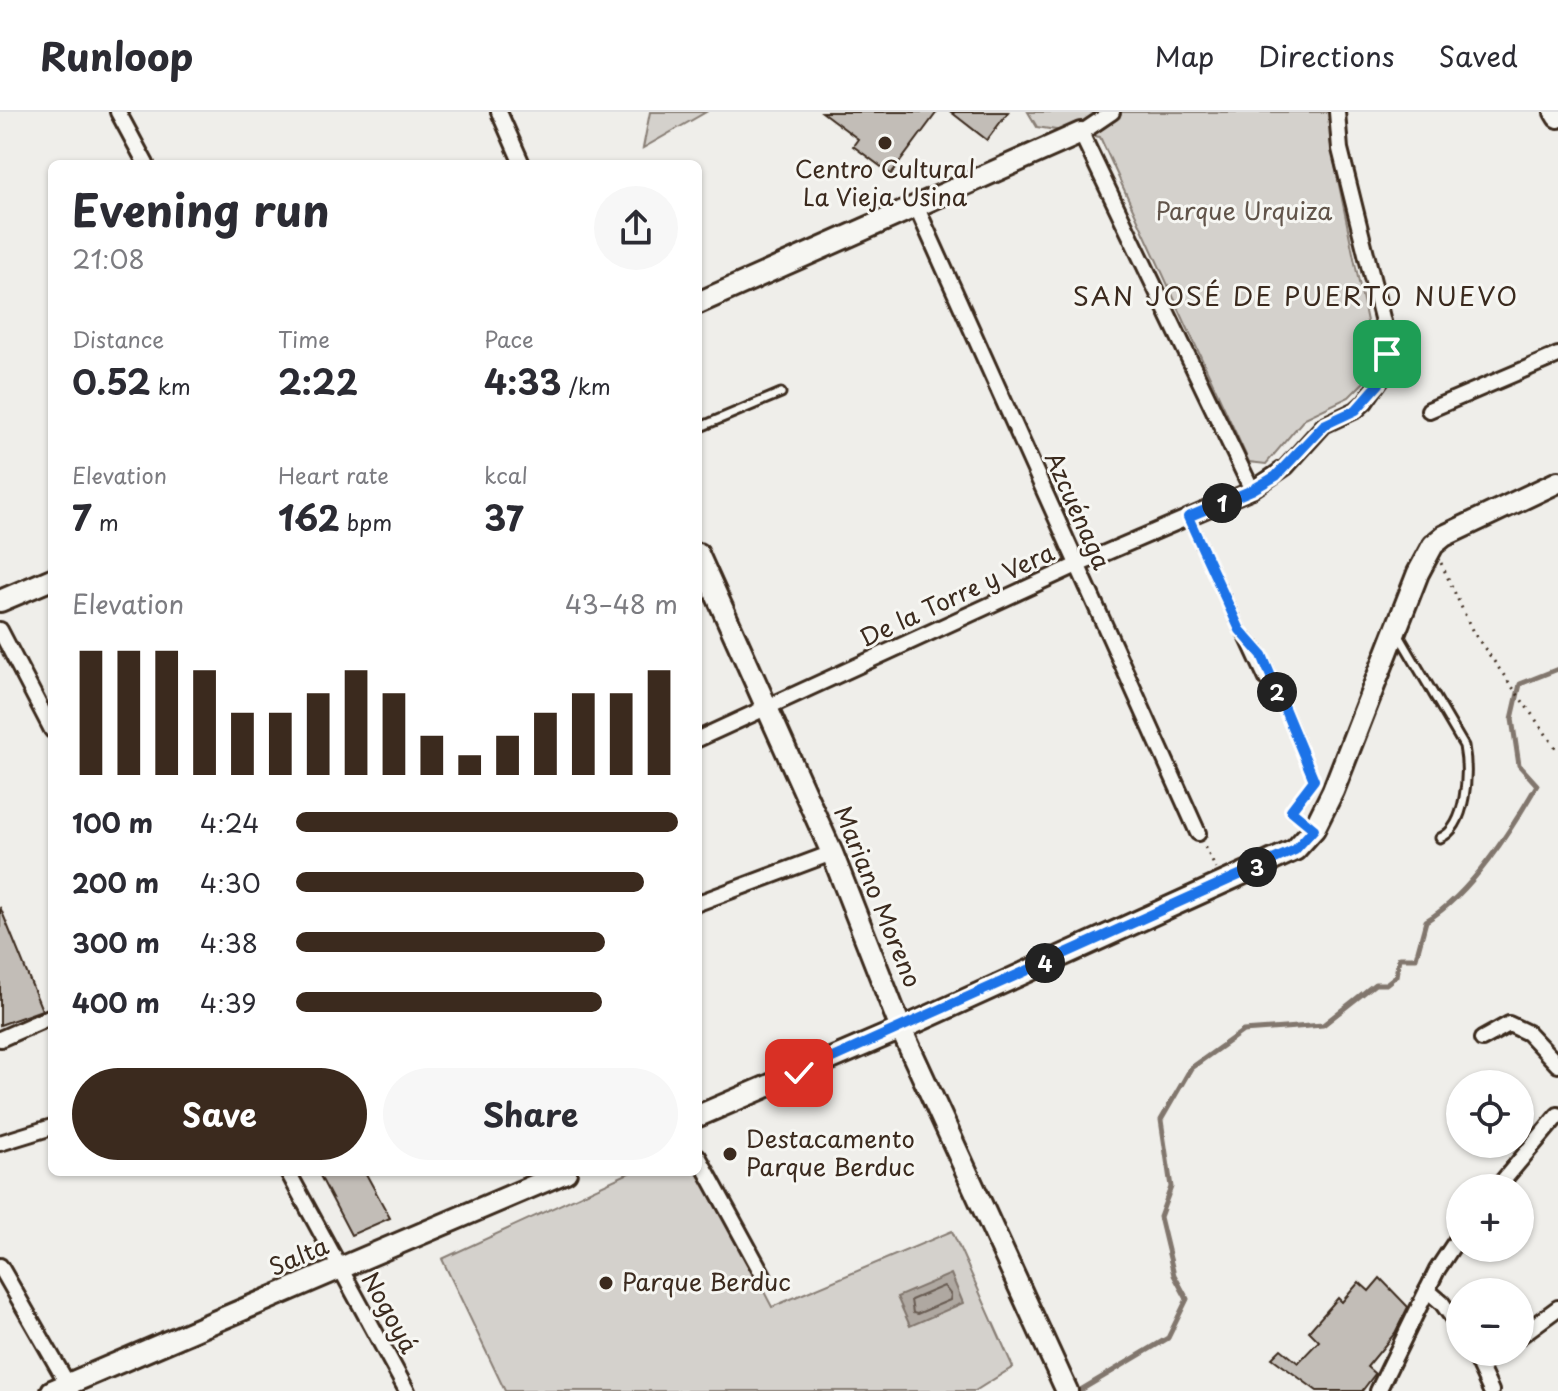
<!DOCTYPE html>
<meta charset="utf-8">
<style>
body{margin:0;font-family:"Playpen Sans",sans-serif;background:#f7f7f7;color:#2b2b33;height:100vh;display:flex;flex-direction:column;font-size:30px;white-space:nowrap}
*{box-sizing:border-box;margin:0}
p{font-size:26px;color:#7c7c81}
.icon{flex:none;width:44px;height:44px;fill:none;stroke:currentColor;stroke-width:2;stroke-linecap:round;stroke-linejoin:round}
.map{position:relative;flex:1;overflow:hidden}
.panel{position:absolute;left:48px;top:48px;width:654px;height:1016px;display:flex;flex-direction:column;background:#fff;border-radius:12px;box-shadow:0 2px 6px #0004}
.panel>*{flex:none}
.fabs{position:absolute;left:1446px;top:958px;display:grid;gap:16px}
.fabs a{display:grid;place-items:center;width:88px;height:88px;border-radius:50%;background:#fff;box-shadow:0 2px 6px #0004;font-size:40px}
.pin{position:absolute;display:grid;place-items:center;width:68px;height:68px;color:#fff;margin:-34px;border-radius:16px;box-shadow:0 4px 12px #0006}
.km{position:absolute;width:40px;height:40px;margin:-20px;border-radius:50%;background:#222;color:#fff;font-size:22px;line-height:40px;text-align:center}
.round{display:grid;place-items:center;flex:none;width:84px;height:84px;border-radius:42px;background:#f7f7f7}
.headline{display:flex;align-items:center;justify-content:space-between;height:136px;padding:0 24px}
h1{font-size:44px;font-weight:700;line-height:60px}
.stats{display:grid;grid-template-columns:repeat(3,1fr);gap:12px;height:136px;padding:8px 24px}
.stats div{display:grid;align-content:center}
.stats b{font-size:34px;font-weight:700}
.stats small{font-size:22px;font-weight:400}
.stats p{font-size:22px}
.chart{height:224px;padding:16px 24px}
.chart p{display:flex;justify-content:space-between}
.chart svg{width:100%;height:144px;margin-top:8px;stroke:#3b2a1e;stroke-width:6}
.action{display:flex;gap:16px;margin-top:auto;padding:16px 24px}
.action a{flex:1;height:92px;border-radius:48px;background:#3b2a1e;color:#fff;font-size:32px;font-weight:700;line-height:92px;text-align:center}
.action a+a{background:#f7f7f7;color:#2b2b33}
ul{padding:0 24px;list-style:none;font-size:26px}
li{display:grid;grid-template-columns:128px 96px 1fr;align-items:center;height:60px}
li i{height:20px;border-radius:10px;background:#3b2a1e}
header{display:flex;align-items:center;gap:48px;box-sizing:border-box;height:112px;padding:0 40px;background:#fff;border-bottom:2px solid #e1e1e2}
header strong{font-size:38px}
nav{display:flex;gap:44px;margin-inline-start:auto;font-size:28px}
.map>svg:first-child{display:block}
</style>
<header>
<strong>Runloop</strong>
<nav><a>Map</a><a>Directions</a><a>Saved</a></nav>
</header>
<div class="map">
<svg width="1558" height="1279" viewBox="0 0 1558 1279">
<rect width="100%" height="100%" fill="#efeeea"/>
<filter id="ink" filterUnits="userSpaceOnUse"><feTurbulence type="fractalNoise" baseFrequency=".0125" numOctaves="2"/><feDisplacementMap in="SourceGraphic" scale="16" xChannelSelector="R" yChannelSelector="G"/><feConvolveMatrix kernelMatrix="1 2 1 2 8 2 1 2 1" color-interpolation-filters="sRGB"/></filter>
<g filter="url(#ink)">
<g fill="#d4d1cc" stroke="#887e75" stroke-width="2">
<path d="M650,0h56l-63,36z"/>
<path d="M1028,0h302v29l39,190 -3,49 -17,17 -44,21 -39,46 -17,-2 -149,-325 -63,-10z"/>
<path d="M698,1053l74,142 180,-76 61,136 -38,24h-470l-63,-132 189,-87h67z"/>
</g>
<path fill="#afa8a1" stroke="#81766d" stroke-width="2" d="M951,1162l12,29 -53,23 -13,-29z"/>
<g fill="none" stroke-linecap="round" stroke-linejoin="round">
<path stroke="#695c52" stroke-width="2" d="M944,1174l7,9 -1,5 -33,14 -4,-1 -2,-13z"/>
<path stroke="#81766d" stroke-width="5" d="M1079,1279l89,-53 19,-39 -13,-24 -14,-58 11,-30 -10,-67 30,-52 52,-37 80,-6 52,-41h11l10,-8 3,-18h17l10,-37c45,-27 85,-91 111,-136l-18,-20 -7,-46 8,-35 38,-15"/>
</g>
<g fill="#c2bdb7" stroke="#3b2a1e" stroke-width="2">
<path d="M822,0h115l-46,62 -38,-28 5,-7z"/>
<path d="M951,0h57l-21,28z"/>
<path d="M0,795l42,103 -42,15z"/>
<path d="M318,1060h47l25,46 -39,17z"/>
<path d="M1380,1166l28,29 -13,26 -28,34 8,7 -13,17h-45l-45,-33 9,-9 17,14 21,-22 -10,-10 29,-33 4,4 17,-20 10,9z"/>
</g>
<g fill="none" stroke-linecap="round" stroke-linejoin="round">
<g stroke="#3b2a1e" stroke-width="13">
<g id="lane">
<path d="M698,316l83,-35"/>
<path d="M1188,405l76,164"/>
<path d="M1397,520l67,114c5,26 3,81 -24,92"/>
<path d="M1247,525l15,18 38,90"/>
</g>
</g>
<g stroke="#3b2a1e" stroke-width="20">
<g id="street">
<path d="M118,0l28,52"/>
<path d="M499,0l23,52"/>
<path d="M1112,0l-31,21 171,357"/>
<path d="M917,96l281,625"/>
<path d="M1429,298l129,-55"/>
<path d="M0,518l52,100"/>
<path d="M698,627l379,-174 175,-75 34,-23 38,-42 32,-15 9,-8 18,-26 4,-38 -47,-189 -3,-37"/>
<path d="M698,791l134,-50"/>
<path d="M0,927l52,-23"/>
<path d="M1482,927l27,-15 19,9 30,32"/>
<path d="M0,1031l52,-16"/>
<path d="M698,1044l65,119"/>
<path d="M288,1060l119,219"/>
<path d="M1497,1076l61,-73"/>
<path d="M0,1154l71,124"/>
<path d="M1427,1178l15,13 18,25"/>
<path d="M1520,1224l38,-28"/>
<path d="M1473,1240l18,39"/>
<path d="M1480,1253l17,-13"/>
<path d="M1378,1279l59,-121 23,-35"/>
</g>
</g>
<g stroke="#3b2a1e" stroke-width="26">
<g id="secondary">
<path d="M1555,0l3,5"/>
<path d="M698,191l383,-170"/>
<path d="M698,442l134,299 69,176 166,362"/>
<path d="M0,489l52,-22"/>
<path d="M698,1004l203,-87 394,-179 19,-21 19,-38 85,-218 15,-28 11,-9 114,-54"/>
<path d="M52,1279l514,-219"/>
</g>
</g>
<g stroke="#3b2a1e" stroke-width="3" stroke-dasharray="2 6" stroke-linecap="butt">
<path d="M1441,451l32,69 85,119"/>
<path d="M1301,706l-10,-8 23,-30 -11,-27"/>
<path d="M1205,735l11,22"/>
</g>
<use href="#lane" stroke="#f6f6f2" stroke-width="7"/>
<use href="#street" stroke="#f6f6f2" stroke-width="14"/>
<use href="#secondary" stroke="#f6f6f2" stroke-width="20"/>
</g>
</g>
<g fill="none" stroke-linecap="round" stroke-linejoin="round" filter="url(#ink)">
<g stroke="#fff" stroke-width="16">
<path id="route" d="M799,961l496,-223 19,-21 -23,-19 23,-30 -52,-125 -22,-25 -52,-113 64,-27 24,-14 48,-51 32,-15 23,-26 8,-30"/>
</g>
<use href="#route" stroke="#1a73e8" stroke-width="10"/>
</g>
<g fill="#3b2a1e" stroke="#f6f6f2" stroke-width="3">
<circle cx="885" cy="31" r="8"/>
<circle cx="730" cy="1042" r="8"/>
<circle cx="606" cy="1171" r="8"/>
</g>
<g text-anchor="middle" stroke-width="6" stroke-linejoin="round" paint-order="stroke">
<g font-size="24" fill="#3b2a1e" stroke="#f6f6f2" text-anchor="start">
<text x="885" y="66" text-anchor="middle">Centro Cultural<tspan x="885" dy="28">La Vieja Usina</tspan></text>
<text x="746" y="1036">Destacamento<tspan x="746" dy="28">Parque Berduc</tspan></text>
<text x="622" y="1179">Parque Berduc</text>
</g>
<g font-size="24" fill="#61544a" stroke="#f6f6f2">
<text x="1244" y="108">Parque Urquiza</text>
</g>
<g font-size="24" fill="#3b2a1e" stroke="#f6f6f2">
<text transform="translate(1077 399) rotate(66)" y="8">Azcuénaga</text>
<text transform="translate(957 484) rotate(-25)" y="8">De la Torre y Vera</text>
<text transform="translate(877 785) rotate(68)" y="8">Mariano Moreno</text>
<text transform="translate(299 1145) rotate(-23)" y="8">Salta</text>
<text transform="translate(389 1201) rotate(61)" y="8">Nogoyá</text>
</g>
<g font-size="26" letter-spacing="2" fill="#3b2a1e" stroke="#f6f6f2">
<text x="1296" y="194">SAN JOSÉ DE PUERTO NUEVO</text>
</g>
</g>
</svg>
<div class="fabs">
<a><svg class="icon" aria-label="locate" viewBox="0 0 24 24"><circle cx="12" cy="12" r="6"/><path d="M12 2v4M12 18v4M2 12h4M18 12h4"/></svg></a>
<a>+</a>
<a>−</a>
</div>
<div class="pin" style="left:1387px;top:242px;background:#1e9e55"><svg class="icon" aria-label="arrive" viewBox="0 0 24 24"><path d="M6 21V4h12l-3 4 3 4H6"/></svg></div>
<div class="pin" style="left:799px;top:961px;background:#d93025"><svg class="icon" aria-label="check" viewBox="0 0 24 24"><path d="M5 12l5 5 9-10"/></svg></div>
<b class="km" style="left:1222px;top:391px">1</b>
<b class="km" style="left:1277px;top:580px">2</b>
<b class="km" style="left:1257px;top:755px">3</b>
<b class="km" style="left:1045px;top:851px">4</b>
<section class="panel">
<div class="headline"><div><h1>Evening run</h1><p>21:08</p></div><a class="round"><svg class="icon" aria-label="share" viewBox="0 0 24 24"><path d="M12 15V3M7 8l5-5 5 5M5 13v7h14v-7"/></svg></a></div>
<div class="stats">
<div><p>Distance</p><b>0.52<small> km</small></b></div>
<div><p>Time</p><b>2:22</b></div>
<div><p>Pace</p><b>4:33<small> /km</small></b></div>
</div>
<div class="stats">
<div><p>Elevation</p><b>7<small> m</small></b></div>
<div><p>Heart rate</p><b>162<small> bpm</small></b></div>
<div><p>kcal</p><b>37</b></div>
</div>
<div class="chart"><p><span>Elevation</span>43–48 m</p>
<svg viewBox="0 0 160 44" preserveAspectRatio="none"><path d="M5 44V6M15 44V6M25 44V6M35 44V12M45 44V25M55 44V25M65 44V19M75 44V12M85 44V19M95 44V32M105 44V38M115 44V32M125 44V25M135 44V19M145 44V19M155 44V12"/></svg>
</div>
<ul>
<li><b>100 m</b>4:24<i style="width:100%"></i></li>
<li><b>200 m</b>4:30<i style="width:91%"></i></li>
<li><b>300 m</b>4:38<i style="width:81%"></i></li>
<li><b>400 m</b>4:39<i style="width:80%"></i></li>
</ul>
<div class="action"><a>Save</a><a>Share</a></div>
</section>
</div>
